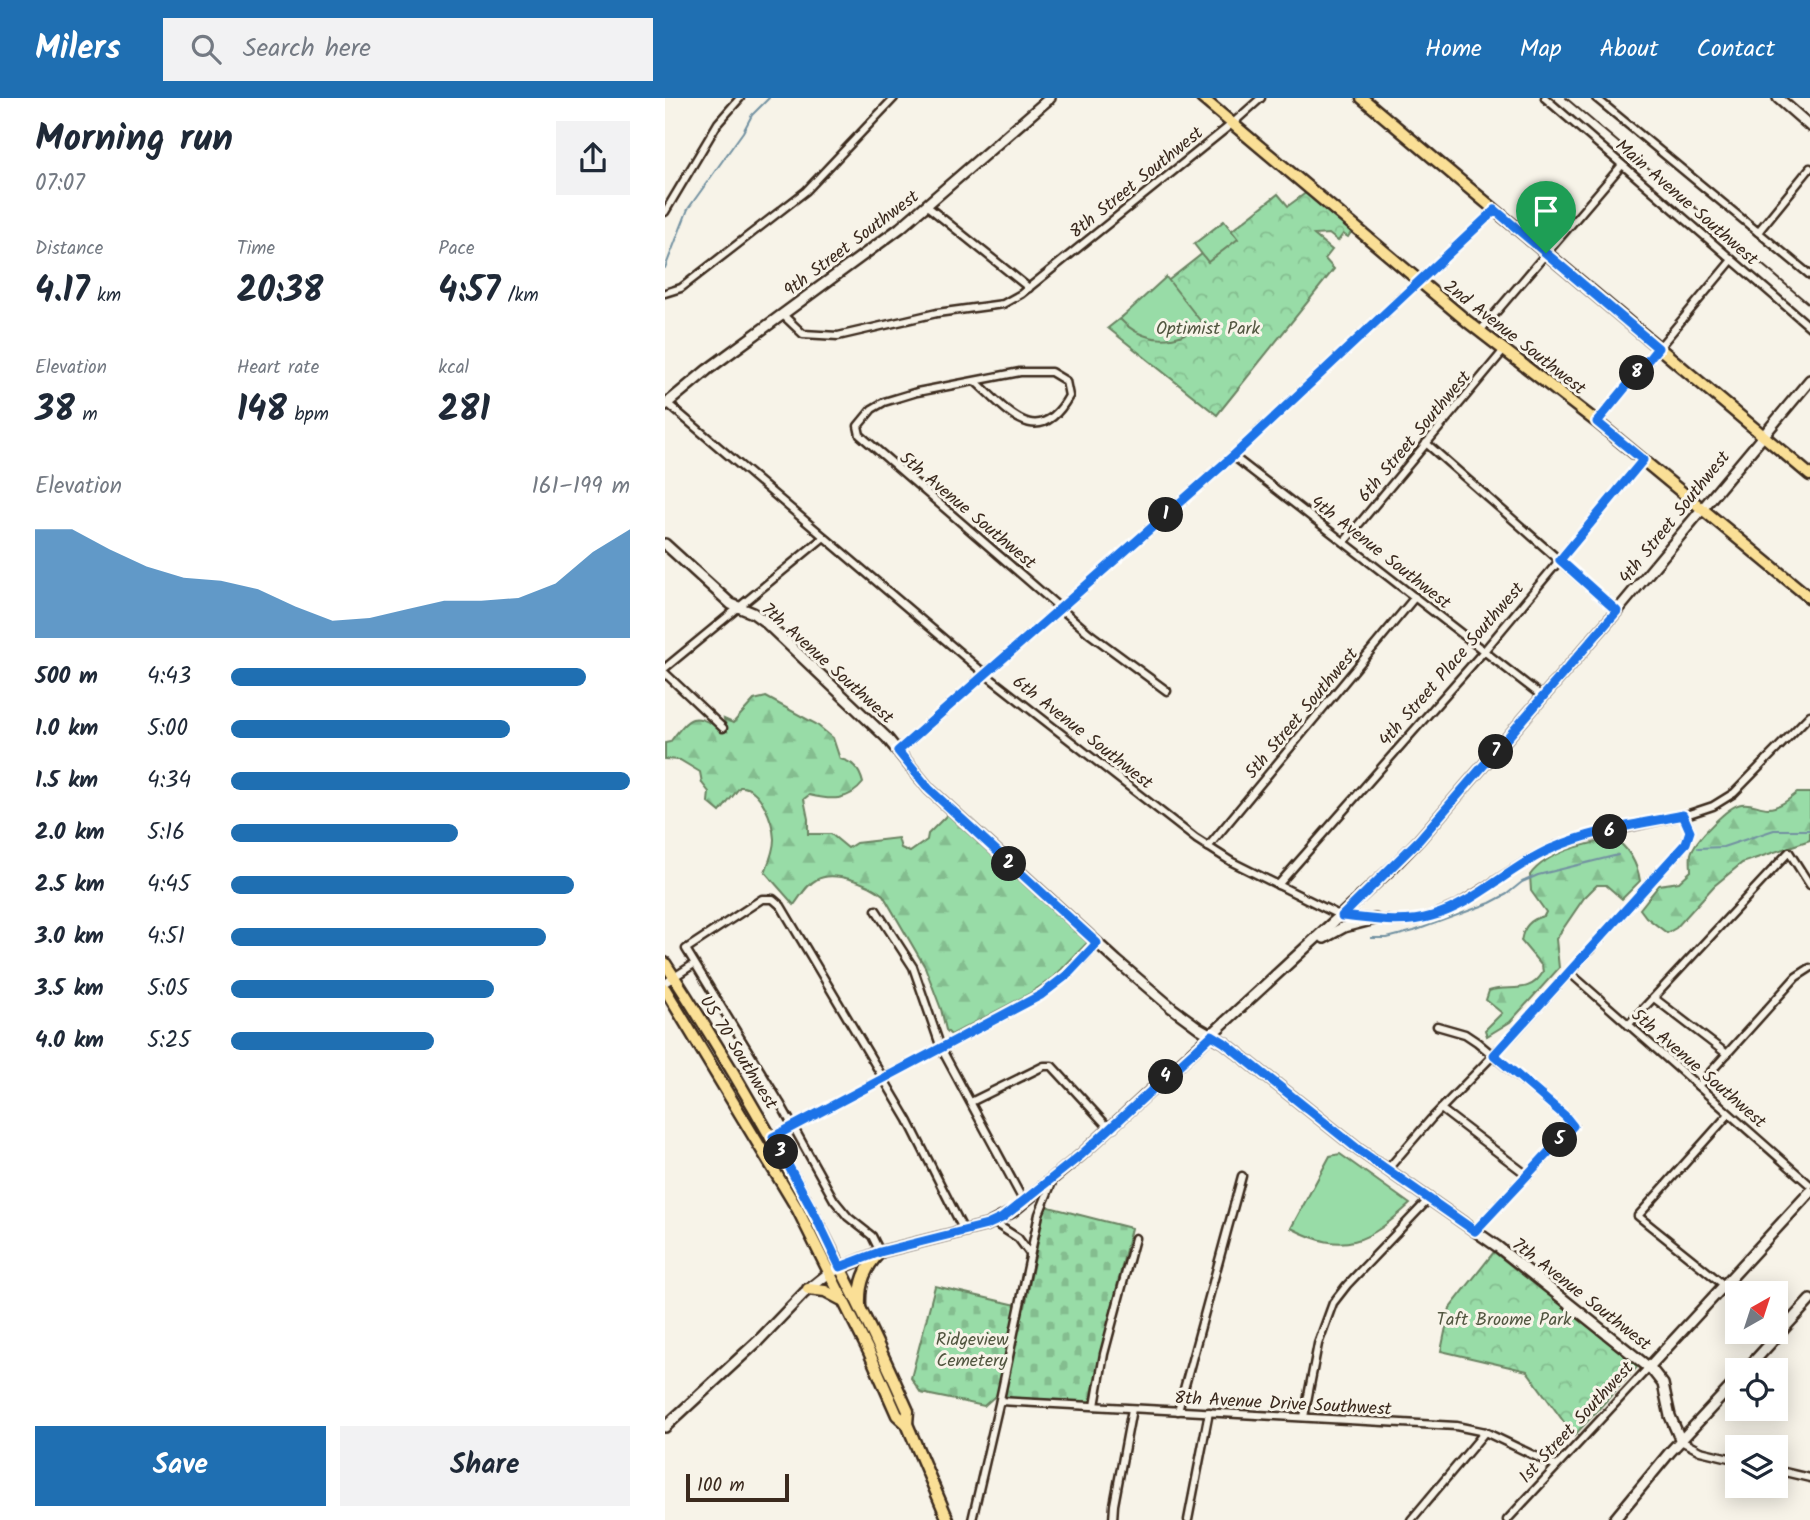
<!DOCTYPE html>
<meta charset="utf-8">
<style>
body{margin:0;font-family:Kalam,sans-serif;background:#f2f2f3;color:#1f2937;height:100vh;display:flex;flex-direction:column;font-size:26px;white-space:nowrap}
*{box-sizing:border-box;margin:0}
p{font-size:23px;color:#747a83}
.icon{flex:none;width:38px;height:38px;fill:none;stroke:currentColor;stroke-width:2;stroke-linecap:round;stroke-linejoin:round}
.map{position:relative;flex:1;overflow:hidden}
.side{display:flex;flex-direction:column;background:#fff;width:665px}
.side>*{flex:none}
.needle{width:46px;rotate:39deg}
.controls{position:absolute;left:1060px;top:1183px;display:grid;gap:14px}
.controls a{display:grid;place-items:center;width:63px;height:63px;border-radius:0px;background:#fff;box-shadow:0 4px 18px #0003;font-size:35px}
.scale{position:absolute;left:21px;bottom:18px;width:103px;box-sizing:border-box;padding-left:7px;border:4px solid #3b2a1e;border-top:0;font-size:19px;line-height:24px;white-space:nowrap;color:#3b2a1e;-webkit-text-stroke:5px #f7f3e8;paint-order:stroke}
.pin{position:absolute;display:grid;place-items:center;width:60px;height:60px;color:#fff;margin:-72px -30px;border-radius:50% 50% 50% 0;rotate:-45deg;box-shadow:0 0 7px #0007}
.pin .icon{rotate:45deg}
.km{position:absolute;width:35px;height:35px;margin:-18px;border-radius:50%;background:#222;color:#fff;font-size:19px;line-height:35px;text-align:center}
.round{display:grid;place-items:center;flex:none;width:74px;height:74px;border-radius:0px;background:#f2f2f3}
.summary{display:flex;align-items:center;justify-content:space-between;height:119px;padding:0 35px}
h1{font-size:38px;font-weight:700;line-height:52px}
.metrics{display:grid;grid-template-columns:repeat(3,1fr);gap:10px;height:119px;padding:7px 35px}
.metrics div{display:grid;align-content:center}
.metrics b{font-size:35px;font-weight:700}
.metrics small{font-size:19px;font-weight:400}
.metrics p{font-size:19px}
.chart{height:196px;padding:14px 35px}
.chart p{display:flex;justify-content:space-between}
.chart svg{width:100%;height:126px;margin-top:7px;fill:#1f6fb2;opacity:.7}
.action{display:flex;gap:14px;margin-top:auto;padding:14px 35px}
.action a{flex:1;height:80px;border-radius:0px;background:#1f6fb2;color:#fff;font-size:28px;font-weight:700;line-height:80px;text-align:center}
.action a+a{background:#f2f2f3;color:#1f2937}
ul{padding:0 35px;list-style:none;font-size:23px}
li{display:grid;grid-template-columns:112px 84px 1fr;align-items:center;height:52px}
li i{height:18px;border-radius:9px;background:#1f6fb2}
header{display:flex;align-items:center;gap:42px;box-sizing:border-box;height:98px;padding:0 35px;background:#1f6fb2;color:#fff}
header strong{font-size:33px}
nav{display:flex;gap:38px;margin-inline-start:auto;font-size:24px}
.search{width:490px;height:63px;background:#f2f2f3;display:flex;align-items:center;gap:18px;box-sizing:border-box;padding:0 24px;border-radius:0px;color:#747a83;font-size:26px}
main{display:flex;flex:1;min-height:0}
.map>svg:first-child{display:block}
</style>
<header>
<strong>Milers</strong>
<div class="search"><svg class="icon" aria-label="search" viewBox="0 0 24 24"><circle cx="10" cy="10" r="6"/><path d="M15 15l6 6"/></svg>Search here</div>
<nav><a>Home</a><a>Map</a><a>About</a><a>Contact</a></nav>
</header>
<main>
<section class="side">
<div class="summary"><div><h1>Morning run</h1><p>07:07</p></div><a class="round"><svg class="icon" aria-label="share" viewBox="0 0 24 24"><path d="M12 15V3M7 8l5-5 5 5M5 13v7h14v-7"/></svg></a></div>
<div class="metrics">
<div><p>Distance</p><b>4.17<small> km</small></b></div>
<div><p>Time</p><b>20:38</b></div>
<div><p>Pace</p><b>4:57<small> /km</small></b></div>
</div>
<div class="metrics">
<div><p>Elevation</p><b>38<small> m</small></b></div>
<div><p>Heart rate</p><b>148<small> bpm</small></b></div>
<div><p>kcal</p><b>281</b></div>
</div>
<div class="chart"><p><span>Elevation</span>161–199 m</p>
<svg viewBox="0 0 160 44" preserveAspectRatio="none"><path d="M0 44V6L10 6L20 13L30 19L40 23L50 24L60 27L70 33L80 38L90 37L100 34L110 31L120 31L130 30L140 25L150 14L160 6V44z"/></svg>
</div>
<ul>
<li><b>500 m</b>4:43<i style="width:89%"></i></li>
<li><b>1.0 km</b>5:00<i style="width:70%"></i></li>
<li><b>1.5 km</b>4:34<i style="width:100%"></i></li>
<li><b>2.0 km</b>5:16<i style="width:57%"></i></li>
<li><b>2.5 km</b>4:45<i style="width:86%"></i></li>
<li><b>3.0 km</b>4:51<i style="width:79%"></i></li>
<li><b>3.5 km</b>5:05<i style="width:66%"></i></li>
<li><b>4.0 km</b>5:25<i style="width:51%"></i></li>
</ul>
<div class="action"><a>Save</a><a>Share</a></div>
</section>
<div class="map">
<svg width="1145" height="1422" viewBox="0 0 1145 1422">
<defs>
<pattern id="forest-firs" width="22" height="20" patternUnits="userSpaceOnUse" patternTransform="scale(1.75)"><rect width="22" height="20" fill="#98dca7"/><path d="M5 1l3.5 6h-7zM16 11l3.5 6h-7z" fill="#84bd8f"/></pattern>
<pattern id="cemetery-stones" width="16" height="16" patternUnits="userSpaceOnUse" patternTransform="scale(1.75)"><rect width="16" height="16" fill="#98dca7"/><path d="M2 7V4a2 2 0 0 1 4 0v3zM10 15v-3a2 2 0 0 1 4 0v3z" fill="#84bd8f"/></pattern>
<pattern id="park-crowns" width="20" height="18" patternUnits="userSpaceOnUse" patternTransform="scale(1.75)"><rect width="20" height="18" fill="#98dca7"/><path d="M2 6a3 3 0 1 1 6 0M12 15a3 3 0 1 1 6 0" fill="none" stroke="#84bd8f"/></pattern>
</defs>
<rect width="100%" height="100%" fill="#f7f3e8"/>
<filter id="ink" filterUnits="userSpaceOnUse"><feTurbulence type="fractalNoise" baseFrequency=".0143" numOctaves="2"/><feDisplacementMap in="SourceGraphic" scale="14" xChannelSelector="R" yChannelSelector="G"/><feConvolveMatrix kernelMatrix="1 2 1 2 8 2 1 2 1" color-interpolation-filters="sRGB"/></filter>
<g filter="url(#ink)">
<g fill="url(#forest-firs)" stroke="#6a8362" stroke-width="2">
<path d="M101,599l50,27 17,14 7,21c13,2 20,12 23,24 -15,19 -33,17 -54,12l-5,4 4,20v15h23l17,14 8,-5 42,-5 3,10 9,4 17,-12 1,-6 20,-20 141,127 -35,36 -25,17 -78,41 -5,-5 -5,-21 -16,-42 -42,-72c-14,-12 -50,-25 -67,-15 -10,5 -15,16 -22,25l-29,-33c4,-10 9,-21 9,-33 -1,-17 -13,-53 -34,-52l-20,25 -12,-10 1,-10 -7,-9 -2,-11 -20,-12 -15,-1v-16l5,-1c24,-32 23,-27 57,-11l-3,-12 9,4 21,-23z"/>
<path d="M1132,695h13v47l-68,23 -28,23 -38,42 -9,5 -21,-16 -6,-8 19,-24 20,-3 12,-11c0,-5 -1,-12 0,-17 3,-13 37,-48 50,-50 11,-2 18,4 27,4 11,0 21,-9 29,-15z"/>
<path d="M948,741c15,6 25,27 27,42l-18,18 -16,-14h-9l-13,13 -28,41 3,29 -49,54 -23,14 -2,-6 17,-17 -16,-13 3,-9c19,-7 41,5 54,-19l-1,-6 -21,-25c2,-14 9,-22 23,-25l2,-4 -15,-21 -1,-16c18,-24 55,-31 83,-36z"/>
</g>
<path fill="url(#cemetery-stones)" stroke="#6a8362" stroke-width="2" d="M380,1108l86,22 -41,174 -96,-5 -10,9 -63,-13 -10,-15 24,-92 90,21z"/>
<g fill="url(#park-crowns)" stroke="#6a8362" stroke-width="2">
<path d="M642,94l45,39 -4,6 -5,-3 -5,7 -9,-7 -15,1 18,15 -7,9 9,10 -117,146 -109,-87 170,-134 10,12z"/>
<path d="M829,1154l144,114 -64,70 -47,-65 -86,-20 9,-43z"/>
</g>
<g fill="#98dca7" stroke="#6a8362" stroke-width="2">
<path d="M559,123l14,18 -30,23 -14,-18z"/>
<path d="M501,179l36,46c-26,22 -58,21 -82,-4z"/>
<path d="M675,1056l70,50c-42,38 -65,52 -119,24l39,-72z"/>
</g>
<g fill="none" stroke-linecap="round" stroke-linejoin="round">
<g stroke="#7291a1" stroke-width="2">
<path d="M0,170l23,-59 55,-77 9,-17 17,-17"/>
<path d="M1033,750l25,-1 51,-17h36"/>
<path d="M706,840h16l27,-7 76,-28 17,-9 15,-12 16,-7 80,-20"/>
</g>
<g stroke="#3b2a1e" stroke-width="11">
<g id="street">
<path d="M880,0l265,229"/>
<path d="M931,0l214,177"/>
<path d="M262,108l102,82"/>
<path d="M0,114l53,-89 22,-25"/>
<path d="M1093,134l52,-64"/>
<path d="M0,195l16,-5 125,-97 88,-93"/>
<path d="M117,216l21,20 35,2 99,-23 66,-9 18,-10 212,-171 28,-25"/>
<path d="M815,233l142,-166"/>
<path d="M310,283c31,27 62,72 94,15l-3,-15 -15,-9h-31l-103,20 -33,10 -12,7 -14,17 2,9 230,199 77,57"/>
<path d="M2,305l318,271 211,165 36,23 109,54 58,5 17,-1 16,-4 27,-12 71,-45 26,-13 26,-8 107,-24 24,-8 21,-13 76,-78"/>
<path d="M932,324l135,-162"/>
<path d="M761,345l191,168"/>
<path d="M568,358l310,241"/>
<path d="M679,444l161,-193"/>
<path d="M0,570l159,-131"/>
<path d="M0,575l58,55"/>
<path d="M233,653l335,-295 262,-246"/>
<path d="M543,749l207,-250"/>
<path d="M613,787l206,-234 159,-191"/>
<path d="M211,812l37,57 28,81 83,154"/>
<path d="M904,874l241,213"/>
<path d="M0,885l29,-19"/>
<path d="M989,900l73,56"/>
<path d="M963,927l161,-173 21,33"/>
<path d="M772,928l28,8 12,8 88,74 8,10 -98,105"/>
<path d="M1033,988l98,-109 14,-9"/>
<path d="M306,1004l73,-36h8l57,62"/>
<path d="M776,1011l86,66"/>
<path d="M108,1039l268,-142 26,-20 30,-32"/>
<path d="M722,1072l44,-51 81,-83 174,-193 4,-12 -6,-16"/>
<path d="M328,1124l25,16 12,16"/>
<path d="M215,1154l-8,-16 -24,-19 -14,-17 -54,-97 -94,-154 76,-50h11l8,7 127,214 56,111"/>
<path d="M1059,1187l-86,-69 91,-102"/>
<path d="M335,1303l456,25 29,6 71,34"/>
<path d="M430,1308l9,-52 31,-116"/>
<path d="M513,1313l64,-235"/>
<path d="M639,1319l14,-73 15,-41 14,-18 82,-86"/>
<path d="M1016,1343l19,10 38,9"/>
<path d="M1111,1372l34,8"/>
<path d="M307,1422l27,-116 40,-190 14,-34"/>
<path d="M448,1422l1,-15 18,-96"/>
<path d="M523,1422l21,-108"/>
<path d="M746,1422l74,-88"/>
<path d="M842,1422l142,-153"/>
</g>
</g>
<g stroke="#3b2a1e" stroke-width="14">
<g id="secondary">
<path d="M1113,0l32,28"/>
<path d="M0,307l42,-35 193,-142 150,-130"/>
<path d="M0,446l66,60 22,9 11,8 123,117 42,51 188,172 55,47 27,20 26,15 134,107 139,97 154,123 11,14 7,32 11,25"/>
<path d="M659,840l20,-11 31,-8"/>
<path d="M984,1269l161,-175"/>
<path d="M1081,1272l64,-70"/>
<path d="M0,1329l93,-86 46,-48 25,-20 51,-21 107,-27 25,-13 69,-57 313,-289 25,-26 198,-229 193,-231"/>
<path d="M949,1422l56,-68 68,-73"/>
</g>
</g>
<g stroke="#3b2a1e" stroke-width="15">
<g id="primary">
<path d="M537,0l266,224 129,100 213,176"/>
<path d="M697,0l448,377"/>
<path d="M0,865c93,143 174,292 243,448l-1,13"/>
<path d="M0,891l133,221 71,142 28,63 10,9 41,96"/>
<path d="M143,1191l17,2 15,8"/>
<path d="M195,1207c-1,-22 5,-37 20,-53"/>
</g>
</g>
<use href="#street" stroke="#f7f3e8" stroke-width="6"/>
<use href="#secondary" stroke="#f7f3e8" stroke-width="9"/>
<use href="#primary" stroke="#fadf96" stroke-width="10"/>
<path stroke="#3b2a1e" stroke-width="2" d="M901,0l244,207"/>
</g>
</g>
<g fill="none" stroke-linecap="round" stroke-linejoin="round" filter="url(#ink)">
<g stroke="#fff" stroke-width="14">
<path id="route" d="M830,112l163,138 -61,74 46,38 -83,100 57,51 -198,229 -77,76c29,3 61,9 90,0 43,-12 80,-51 121,-68 40,-18 88,-24 130,-33l7,16 -4,12 -192,212 71,61 8,10 -98,105 -116,-81 -134,-107 -13,-8 -131,120 -79,63 -15,7 -107,27 -40,15 -24,-50 -43,-80 268,-142 26,-20 30,-32 -168,-154 -31,-38 335,-295z"/>
</g>
<use href="#route" stroke="#1a73e8" stroke-width="9"/>
</g>
<g text-anchor="middle" stroke-width="6" stroke-linejoin="round" paint-order="stroke">
<g font-size="18" fill="#3b2a1e" stroke="#f7f3e8">
<text transform="translate(471 84) rotate(-39)" y="6">8th Street Southwest</text>
<text transform="translate(1022 104) rotate(41)" y="6">Main Avenue Southwest</text>
<text transform="translate(186 145) rotate(-37)" y="6">9th Street Southwest</text>
<text transform="translate(850 239) rotate(38)" y="6">2nd Avenue Southwest</text>
<text transform="translate(749 338) rotate(-50)" y="6">6th Street Southwest</text>
<text transform="translate(303 412) rotate(40)" y="6">5th Avenue Southwest</text>
<text transform="translate(1009 419) rotate(-51)" y="6">4th Street Southwest</text>
<text transform="translate(716 454) rotate(38)" y="6">4th Avenue Southwest</text>
<text transform="translate(163 565) rotate(42)" y="6">7th Avenue Southwest</text>
<text transform="translate(786 566) rotate(-49)" y="6">4th Street Place Southwest</text>
<text transform="translate(636 615) rotate(-50)" y="6">5th Street Southwest</text>
<text transform="translate(418 634) rotate(38)" y="6">6th Avenue Southwest</text>
<text transform="translate(74 954) rotate(58)" y="6">US 70 Southwest</text>
<text transform="translate(1034 970) rotate(41)" y="6">5th Avenue Southwest</text>
<text transform="translate(917 1196) rotate(38)" y="6">7th Avenue Southwest</text>
<text transform="translate(618 1305) rotate(3)" y="6">8th Avenue Drive Southwest</text>
<text transform="translate(911 1324) rotate(-47)" y="6">1st Street Southwest</text>
</g>
<g font-size="18" fill="#525640" stroke="#f7f3e8">
<text x="543" y="236">Optimist Park</text>
<text x="839" y="1227">Taft Broome Park</text>
<text x="307" y="1247">Ridgeview<tspan x="307" dy="21">Cemetery</tspan></text>
</g>
</g>
</svg>
<div class="controls">
<a><svg class="needle" viewBox="-14 -14 28 28"><path d="M0-13l5 13h-10z" fill="#e53935"/><path d="M0 13l5-13h-10z" fill="#747a83"/></svg></a>
<a><svg class="icon" aria-label="locate" viewBox="0 0 24 24"><circle cx="12" cy="12" r="6"/><path d="M12 2v4M12 18v4M2 12h4M18 12h4"/></svg></a>
<a><svg class="icon" aria-label="layers" viewBox="0 0 24 24"><path d="M12 4l9 5-9 5-9-5zM3 14l9 5 9-5"/></svg></a>
</div>
<div class="scale">100 m</div>
<div class="pin" style="left:881px;top:155px;background:#1e9e55"><svg class="icon" aria-label="arrive" viewBox="0 0 24 24"><path d="M6 21V4h12l-3 4 3 4H6"/></svg></div>
<b class="km" style="left:501px;top:417px">1</b>
<b class="km" style="left:344px;top:766px">2</b>
<b class="km" style="left:116px;top:1054px">3</b>
<b class="km" style="left:501px;top:979px">4</b>
<b class="km" style="left:895px;top:1042px">5</b>
<b class="km" style="left:945px;top:734px">6</b>
<b class="km" style="left:831px;top:654px">7</b>
<b class="km" style="left:972px;top:275px">8</b>
</div>
</main>
